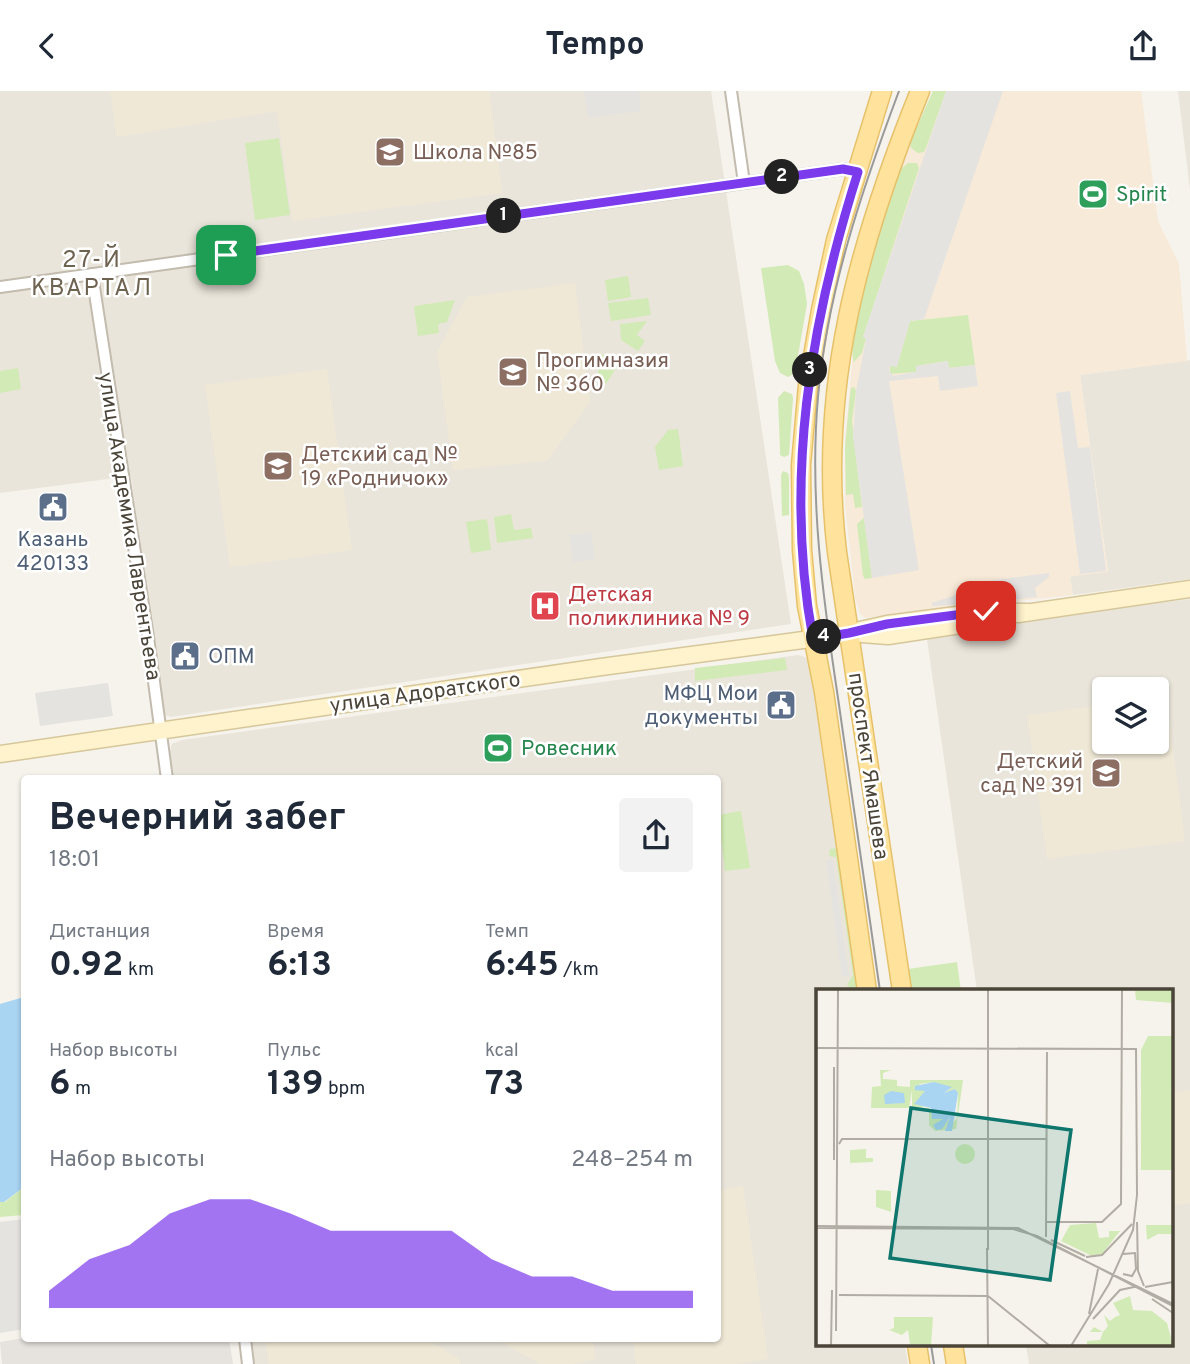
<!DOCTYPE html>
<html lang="ru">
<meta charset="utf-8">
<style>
body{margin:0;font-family:Overpass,sans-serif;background:#f2f2f3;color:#1f2937;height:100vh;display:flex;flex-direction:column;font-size:26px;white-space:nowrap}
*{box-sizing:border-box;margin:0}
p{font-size:23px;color:#747a83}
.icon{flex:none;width:38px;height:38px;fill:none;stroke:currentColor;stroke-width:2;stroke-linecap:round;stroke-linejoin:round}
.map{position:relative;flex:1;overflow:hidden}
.sheet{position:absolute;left:21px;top:684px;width:700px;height:567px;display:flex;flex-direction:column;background:#fff;border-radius:7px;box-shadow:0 2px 5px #0004}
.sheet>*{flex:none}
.controls{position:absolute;left:1092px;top:586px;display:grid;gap:14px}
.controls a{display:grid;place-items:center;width:77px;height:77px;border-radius:7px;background:#fff;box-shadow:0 2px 5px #0004;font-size:35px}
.pin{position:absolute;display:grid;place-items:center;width:60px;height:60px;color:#fff;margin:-30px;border-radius:14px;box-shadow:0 4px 10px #0006}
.km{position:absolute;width:35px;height:35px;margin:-18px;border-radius:50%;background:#222;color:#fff;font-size:19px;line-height:35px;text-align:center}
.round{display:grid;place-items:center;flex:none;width:74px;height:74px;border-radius:7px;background:#f2f2f3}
.summary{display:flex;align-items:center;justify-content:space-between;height:119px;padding:0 28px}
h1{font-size:38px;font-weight:700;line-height:52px}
.figures{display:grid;grid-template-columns:repeat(3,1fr);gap:10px;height:119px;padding:7px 28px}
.figures div{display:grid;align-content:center}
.figures b{font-size:35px;font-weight:700}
.figures small{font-size:19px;font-weight:400}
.figures p{font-size:19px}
.chart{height:196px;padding:14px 28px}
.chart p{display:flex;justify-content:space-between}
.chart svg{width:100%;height:126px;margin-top:7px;fill:#7c3aed;opacity:.7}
header{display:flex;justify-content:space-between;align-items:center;height:91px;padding:0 28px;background:#fff;font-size:32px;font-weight:700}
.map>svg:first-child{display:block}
</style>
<header><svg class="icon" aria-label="back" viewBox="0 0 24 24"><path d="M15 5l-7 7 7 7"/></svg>Tempo<svg class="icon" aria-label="share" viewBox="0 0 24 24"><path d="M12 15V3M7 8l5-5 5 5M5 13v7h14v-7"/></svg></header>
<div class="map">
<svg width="1190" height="1273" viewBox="0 0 1190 1273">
<rect width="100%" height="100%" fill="#f6f3ec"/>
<g fill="#eae5da" fill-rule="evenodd">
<path d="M0,0h711l80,533 -620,93 -6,-2 -4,-6 -30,-233 -131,17z"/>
<path d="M1178,0h12v99z"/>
<path d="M1190,269v219l-117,16 -3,-17 2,-2 36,-5 -28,-196z"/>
<path d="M1190,508v765h-161l-3,-19h145v-354h-194l-51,-359zM1104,598h53v53h-53z"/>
<path d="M798,564l7,2 8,7 2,39 8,55 6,21 28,212h-40v354h88l3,19h-654l-4,-25h468v-560h-546l-3,-24 3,-11 10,-4z"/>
</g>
<path fill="#f7ead8" d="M934,0h207l17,130 21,43 8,97 -107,14 28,197 -36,4 -2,3 3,16 -208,23 -5,-4 -5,-17 -10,-92v-64l9,-99 21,-94 35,-104z"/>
<path fill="#e6e2dd" d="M24,1247l205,1 4,25h-231l-2,-22z"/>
<g fill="#efe8d6">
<path d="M110,0h379l13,102 -210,28 -15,-110 -160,26z"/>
<path d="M575,192l15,119 -43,59 -94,9 -16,-118 30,-55z"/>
<path d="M327,278l25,181 -122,17 -25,-182z"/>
<path d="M1166,605l19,145 -138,18 -20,-144 77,-10v37h53v-45z"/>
<path d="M1190,999v113l-19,3v-113z"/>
<path d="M743,1095l25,173 -33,5h-99l-3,-25h85v-149z"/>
<path d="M265,1248h163l31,20 1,5h-191z"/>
<path d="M496,1248h97l2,20 -22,5h-33z"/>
</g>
<g fill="#d2eab5">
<path d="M933,0h13l-19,54 -3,7 -6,1 -7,-5 -1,-6z"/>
<path d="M279,47l11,77 -35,5 -10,-77z"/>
<path d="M908,72h9l2,5 -56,169 3,1 -4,15 -8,9c-11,-28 36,-160 47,-193z"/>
<path d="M788,174l11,6 5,13 3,20 -12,69 -7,4 -8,-4 -5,-12 -14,-93z"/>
<path d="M628,185l3,21 -23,4 -3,-21z"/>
<path d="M648,207l3,17 -40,6 -3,-18z"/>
<path d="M455,209l-8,22 -9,2 1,9 -21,3 -4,-30z"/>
<path d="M968,224l7,50 -26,3 -2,-7 -31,5v6l-26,2v-8h7l13,-45z"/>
<path d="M647,230l-10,14 8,6 -7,10 -17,-11 -1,-16z"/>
<path d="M596,264h15l9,7 -14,22 -7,-6z"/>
<path d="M18,277l3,21 -21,4v-22z"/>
<path d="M854,296l2,4 -4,30 10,86 -7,1 -2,-14 -7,1 -1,-49 5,-51 1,-7z"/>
<path d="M784,300l8,3 1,4 -4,57 -5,2 -4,-2v-5l-2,-52z"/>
<path d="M678,338l5,37 -24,4 -4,-23 13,-17z"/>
<path d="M783,380l5,2 1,4v38l-7,1 -1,-41z"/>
<path d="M511,423l3,16 17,-2 2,10 -36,5 -3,-26z"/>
<path d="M864,427l8,60 -7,1 -2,-3 -6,-52z"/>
<path d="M487,428l4,31 -20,3 -5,-31z"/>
<path d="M785,567l2,12 -92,11v-13z"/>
<path d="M741,720l9,57 -25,3 -7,-56z"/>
<path d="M837,757l2,3 19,137 -5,2 -6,-5 6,-10 -17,-118 -7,-1 1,-7z"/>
<path d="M957,871l4,29h-50l-3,-22z"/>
<path d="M24,1096v28l-24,2v-15h5z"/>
</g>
<g fill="#e5e3e0">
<path d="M584,0h55l2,20 -53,7z"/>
<path d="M946,0h57l-79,228 -14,2 -13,46 -7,-1 -1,4 4,6 23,-4v-6l32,-5 1,7 26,-3 3,21 -38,5 -2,-15 -49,5 30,189 -47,8 -19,-141 3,-46 10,-52 -3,-2z"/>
<path d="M1070,300l8,57 12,-1 16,124 -26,3 -24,-181z"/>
<path d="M591,441l4,27 -22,3 -4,-27z"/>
<path d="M1049,482v4l-14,11 2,9 -53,6 -52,3v-3l41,-14 -1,-6z"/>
<path d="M108,592l5,33 -73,10 -5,-33z"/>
<path d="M826,769h7l16,116 -7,1z"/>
<path d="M24,1128v110l-24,4v-111z"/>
</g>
<path fill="#a9d4f2" d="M24,906v190l-20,15h-4v-198z"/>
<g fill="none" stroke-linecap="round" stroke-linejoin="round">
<g stroke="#c2bbae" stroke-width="14">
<g id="street">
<path d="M731,0l13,92"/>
<path d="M92,183l56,363 19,142"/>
<path d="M0,196l843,-118 15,3"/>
<path d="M245,1248l3,25"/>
</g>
</g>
<g stroke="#d6c79b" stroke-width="19">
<g id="secondary">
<path d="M1018,523l172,-25"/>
<path d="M862,543l26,2 105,-16"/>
<path d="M0,663l601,-87 232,-31 54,-12 100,-13 40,1"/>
</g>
</g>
<g stroke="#e6c16a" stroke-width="21">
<g id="primary">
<path d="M867,900l-43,-299 -17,-86 -5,-56 -1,-85 7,-80 13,-75 15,-70 46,-149"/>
<path d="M902,900l-65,-439c-20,-165 22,-310 83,-461"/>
<path d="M917,1254l3,19"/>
<path d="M953,1254l3,19"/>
</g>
</g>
<use href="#street" stroke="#fff" stroke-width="10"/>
<use href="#secondary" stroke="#fff3cd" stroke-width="16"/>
<use href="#primary" stroke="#ffe39c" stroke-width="18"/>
<g stroke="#9a9a9a" stroke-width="2">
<path d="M880,900c-14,-98 -28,-195 -42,-293 -15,-100 -29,-200 -20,-301 9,-105 44,-207 81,-306"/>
<path d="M931,1254l3,19"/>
</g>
</g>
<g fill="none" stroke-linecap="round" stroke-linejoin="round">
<g stroke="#fff" stroke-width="14">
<path id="route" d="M226,164l617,-86 15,3c-48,151 -74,309 -45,467l36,-6 38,-9 99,-13"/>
</g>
<use href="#route" stroke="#7c3aed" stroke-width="9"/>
</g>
<defs>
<g id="school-square" transform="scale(1.575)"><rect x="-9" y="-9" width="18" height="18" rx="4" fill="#8d6e63" stroke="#fff"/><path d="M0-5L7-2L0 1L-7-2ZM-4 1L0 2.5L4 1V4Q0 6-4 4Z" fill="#fff"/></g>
<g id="stadium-square" transform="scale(1.575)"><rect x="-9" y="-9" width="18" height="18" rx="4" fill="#2e9e5b" stroke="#fff"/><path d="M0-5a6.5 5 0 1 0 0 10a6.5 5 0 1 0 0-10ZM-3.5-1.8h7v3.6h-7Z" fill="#fff"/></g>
<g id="civic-square" transform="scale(1.575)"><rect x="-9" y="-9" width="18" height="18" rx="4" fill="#5c6f8a" stroke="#fff"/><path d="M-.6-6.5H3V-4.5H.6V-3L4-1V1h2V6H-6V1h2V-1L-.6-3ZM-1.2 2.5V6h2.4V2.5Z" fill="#fff"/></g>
<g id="hospital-square" transform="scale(1.575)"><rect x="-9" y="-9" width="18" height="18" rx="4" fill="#e0444e" stroke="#fff"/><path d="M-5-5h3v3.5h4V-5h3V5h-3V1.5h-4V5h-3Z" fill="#fff"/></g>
</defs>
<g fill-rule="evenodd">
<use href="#school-square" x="390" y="61"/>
<use href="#stadium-square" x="1093" y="103"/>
<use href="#school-square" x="513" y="281"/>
<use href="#school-square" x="278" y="375"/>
<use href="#civic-square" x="53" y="416"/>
<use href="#hospital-square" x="545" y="515"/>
<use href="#civic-square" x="185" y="565"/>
<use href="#civic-square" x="781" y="614"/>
<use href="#stadium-square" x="498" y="657"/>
<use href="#school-square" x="1106" y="682"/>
</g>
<g text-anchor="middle" stroke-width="5" stroke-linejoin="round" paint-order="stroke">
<g font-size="21" fill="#785e54" stroke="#fff" text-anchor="start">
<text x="413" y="68">Школа №85</text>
<text x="536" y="276">Прогимназия<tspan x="536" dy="24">№ 360</tspan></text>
<text x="301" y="370">Детский сад №<tspan x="301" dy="24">19 «Родничок»</tspan></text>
<text x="1083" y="677" text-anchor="end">Детский<tspan x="1083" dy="24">сад № 391</tspan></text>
</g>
<g font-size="21" fill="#27864d" stroke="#fff" text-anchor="start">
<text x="1116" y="110">Spirit</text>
<text x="521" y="664">Ровесник</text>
</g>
<g font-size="21" fill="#4b4439" stroke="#fff">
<text transform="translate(130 435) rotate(81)" y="7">улица Академика Лаврентьева</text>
<text transform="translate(425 601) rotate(-8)" y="7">улица Адоратского</text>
<text transform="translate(869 675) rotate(82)" y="7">проспект Ямашева</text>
</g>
<g font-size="21" fill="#4e5e75" stroke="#fff">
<text x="53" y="455">Казань<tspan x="53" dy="24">420133</tspan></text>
<text x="208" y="572" text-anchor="start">ОПМ</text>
<text x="758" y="609" text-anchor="end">МФЦ Мои<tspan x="758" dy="24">документы</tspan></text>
</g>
<g font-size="21" fill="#be3a42" stroke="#fff" text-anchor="start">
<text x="568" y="510">Детская<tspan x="568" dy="24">поликлиника № 9</tspan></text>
</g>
<g font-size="24" letter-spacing="2" fill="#6e6250" stroke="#fff">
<text x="92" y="176">27-Й<tspan x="92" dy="28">КВАРТАЛ</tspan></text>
</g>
</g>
<g transform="translate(816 898)">
<rect width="357" height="357" fill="#f6f3ec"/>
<path d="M319,0h38v14l-37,-3zM332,47h25v134h-32v-120zM64,81h11l-8,3v6l14,1v6l13,1v-7h53l-7,49 -21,2 -6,-6v-17l-17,-1v-17l-3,18h-38l1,-21 9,-1zM118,93l17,6 -7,5 11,-4 3,4 -1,26 -12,10 6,-11 -17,12 9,-11 -26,-16 8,-12 -6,-7zM139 165a10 10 0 1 1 20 0a10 10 0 1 1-20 0ZM50,160v9h7v4l-23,1v-13zM60,201l15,1v21l-15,-5zM280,234l3,15 10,-1v-6h11l-18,23 -8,3 -33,-16 9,-16zM330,236h27v9h-15l-11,6zM314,307l3,14 19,1 15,12 6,23h-86v-5l13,-1 3,-8h-13l4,-5 9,5 5,-6 -4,-11 6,6 5,-4 -6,-8 6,8 5,-2 -7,-12zM78,328h39l-2,29 -21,-2 -2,-14 -6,5 -13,-5 5,-2z" fill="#d2eab5" fill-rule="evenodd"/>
<path d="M118,93l18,5 -8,6 11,-4 3,4 -6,38h-7l5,-14 -8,12 -6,1 -3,-5 10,-6h-11l-1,-11 -17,-4 11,-13 -10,-1v-4zM75,102l13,2 1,10 -20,1 -1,-9z" fill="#a9d4f2"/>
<path fill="none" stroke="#b2ada4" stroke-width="2" d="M0,59l320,1 1,146 -4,35 -24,54 -38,62M18,78v93M23,155l3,-5h205M231,233h55l19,-18 1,-215M321,233l1,49 6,15M0,237l202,2 155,76M0,239l197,1 24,7 136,70M230,248l1,-185M235,251l34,16M171,259l1,98M172,261v-261M307,265l12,-1 1,16 -4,7 -9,-2M270,268l16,-2 30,-31M329,298l28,-5M23,306l149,1 62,50M336,310l21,14M273,325l9,-45M277,330l27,-29 14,-3M20,342l2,-342M15,357l1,-56"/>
<path fill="#0f766e" fill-opacity="0.15" stroke="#0f766e" stroke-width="3.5" d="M95,119l160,22 -21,150 -160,-22z"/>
<rect width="357" height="357" fill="none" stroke="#4b4439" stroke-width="3.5"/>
</g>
</svg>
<div class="controls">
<a><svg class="icon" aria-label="layers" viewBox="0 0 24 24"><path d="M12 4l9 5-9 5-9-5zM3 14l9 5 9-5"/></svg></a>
</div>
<div class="pin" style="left:226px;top:164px;background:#1e9e55"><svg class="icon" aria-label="arrive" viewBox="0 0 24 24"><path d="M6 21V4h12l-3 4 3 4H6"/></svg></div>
<div class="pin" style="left:986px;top:520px;background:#d93025"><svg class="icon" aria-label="check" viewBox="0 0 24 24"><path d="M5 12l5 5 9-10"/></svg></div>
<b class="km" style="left:504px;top:125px">1</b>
<b class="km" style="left:782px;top:86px">2</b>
<b class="km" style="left:810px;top:279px">3</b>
<b class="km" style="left:824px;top:546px">4</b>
<section class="sheet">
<div class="summary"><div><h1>Вечерний забег</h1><p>18:01</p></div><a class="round"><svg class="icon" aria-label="share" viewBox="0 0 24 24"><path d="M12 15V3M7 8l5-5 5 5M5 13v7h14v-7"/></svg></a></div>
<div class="figures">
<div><p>Дистанция</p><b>0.92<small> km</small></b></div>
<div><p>Время</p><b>6:13</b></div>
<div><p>Темп</p><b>6:45<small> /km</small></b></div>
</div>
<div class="figures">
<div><p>Набор высоты</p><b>6<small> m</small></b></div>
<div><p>Пульс</p><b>139<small> bpm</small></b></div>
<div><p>kcal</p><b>73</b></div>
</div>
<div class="chart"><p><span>Набор высоты</span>248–254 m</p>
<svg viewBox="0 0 160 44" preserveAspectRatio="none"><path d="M0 44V38L10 27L20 22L30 11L40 6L50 6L60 11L70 17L80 17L90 17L100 17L110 27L120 33L130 33L140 38L150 38L160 38V44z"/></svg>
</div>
</section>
</div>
